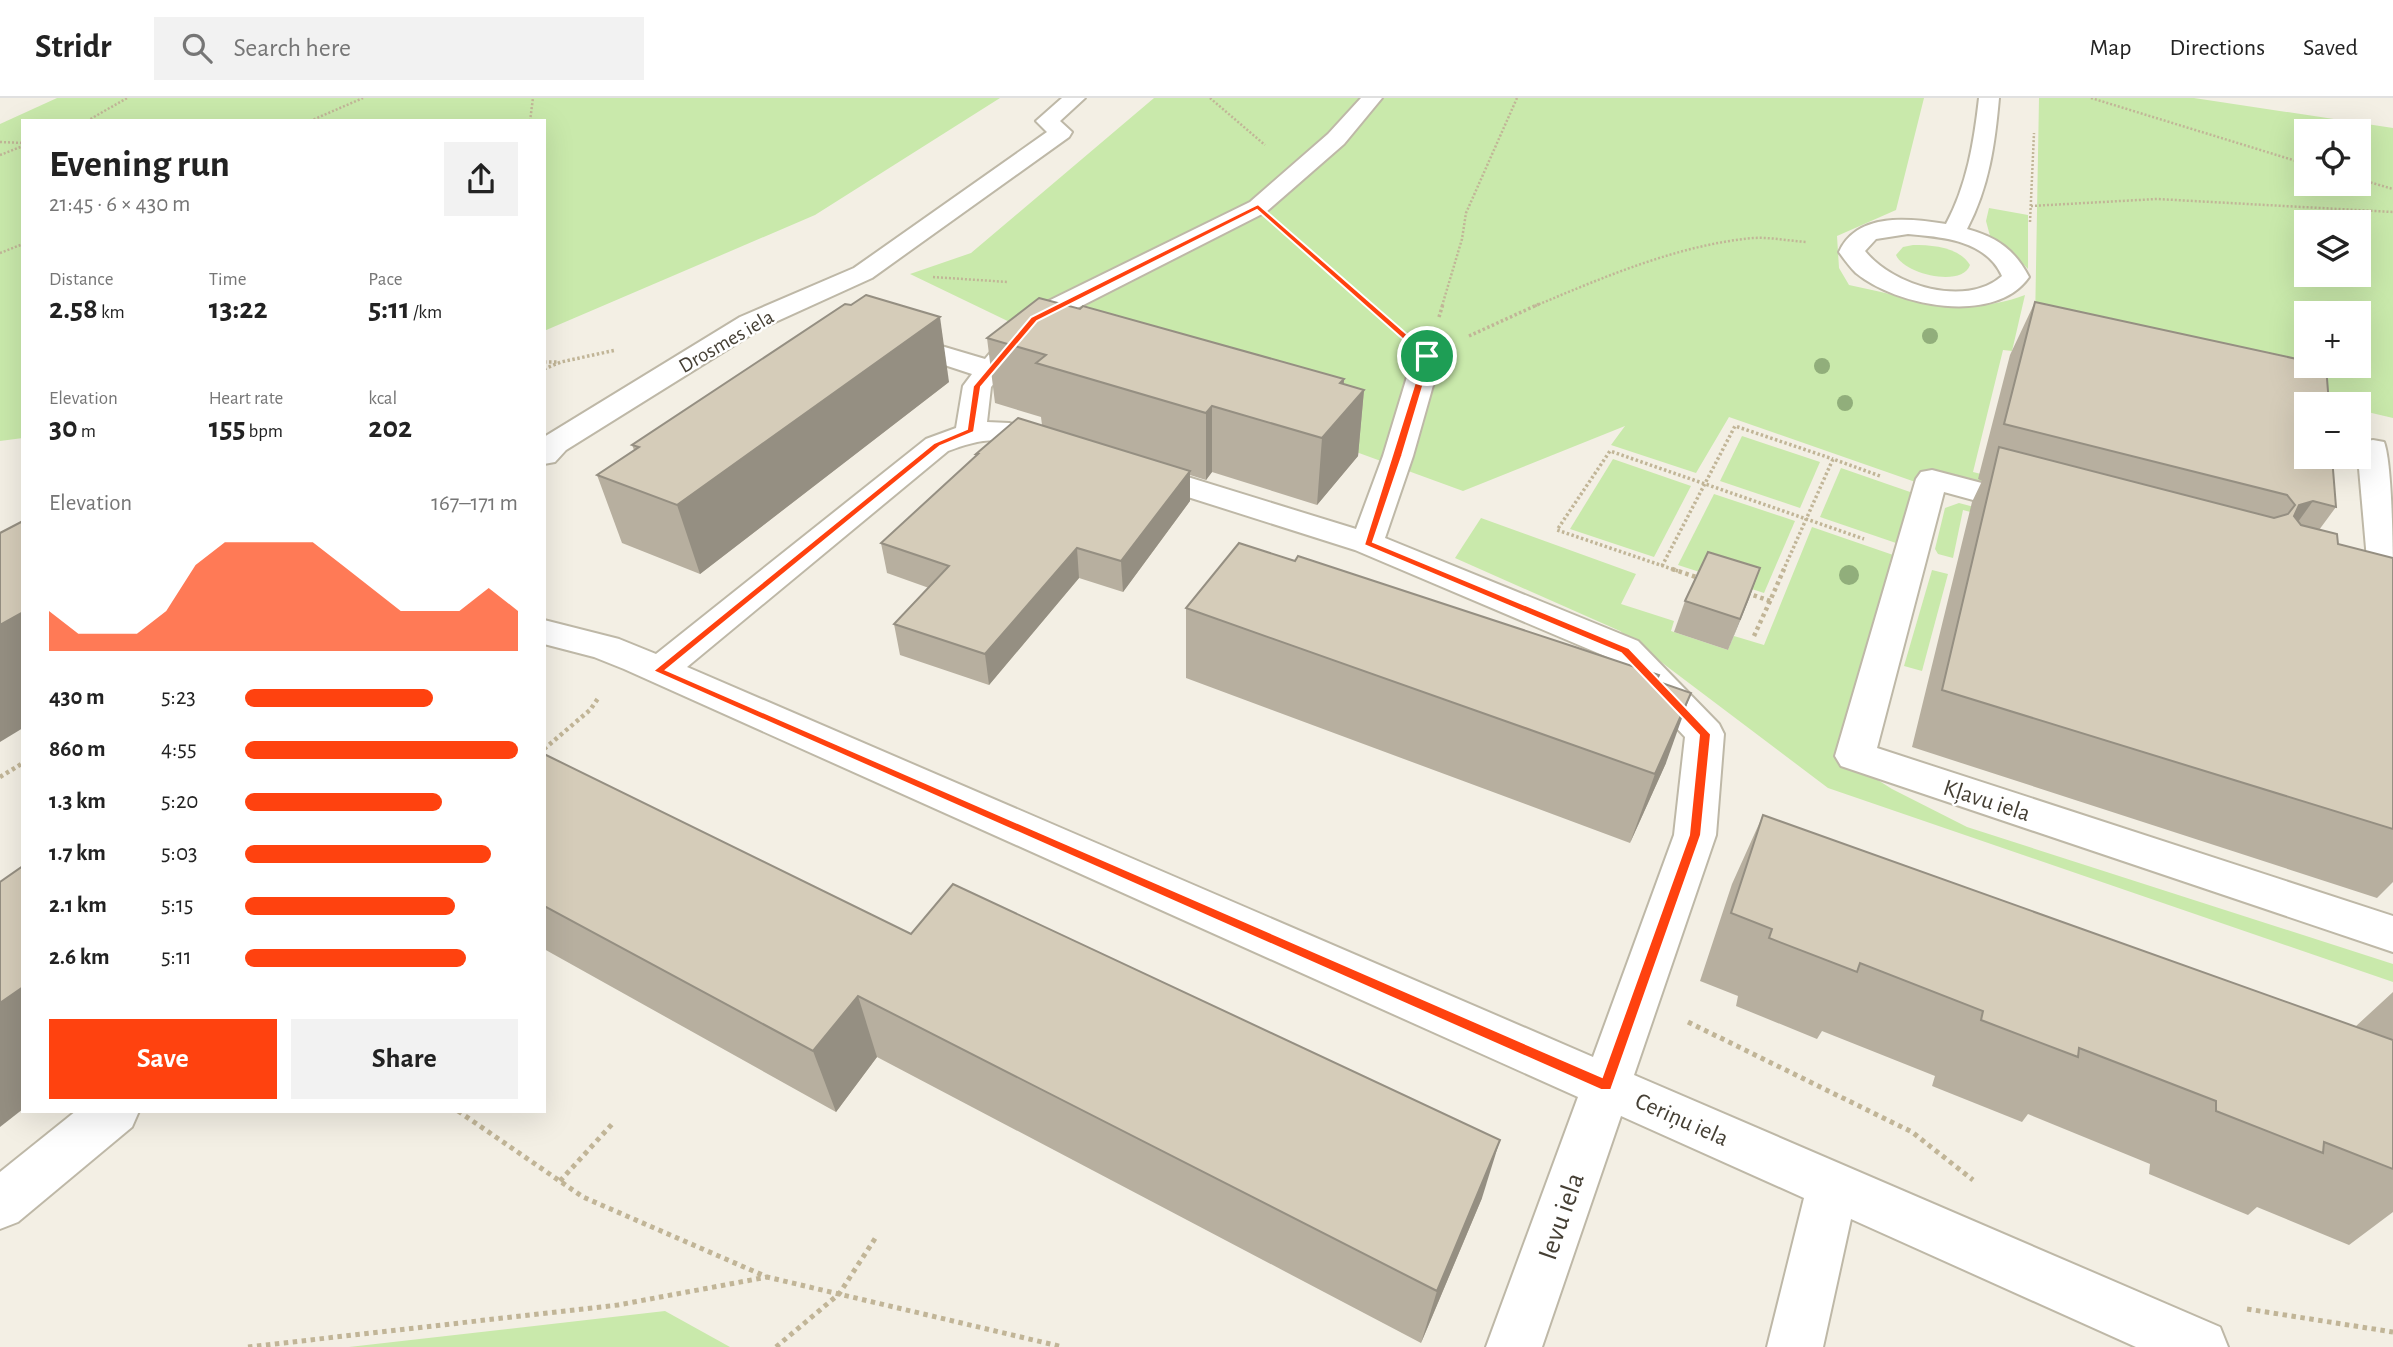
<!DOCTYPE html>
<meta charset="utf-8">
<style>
body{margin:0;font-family:"Alegreya Sans",sans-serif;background:#f2f2f2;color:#222;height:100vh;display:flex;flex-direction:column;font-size:26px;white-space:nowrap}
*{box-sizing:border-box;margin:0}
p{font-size:23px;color:#767676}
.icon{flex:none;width:38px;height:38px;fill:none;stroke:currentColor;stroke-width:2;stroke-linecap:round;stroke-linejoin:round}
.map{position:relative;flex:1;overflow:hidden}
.panel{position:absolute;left:21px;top:21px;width:525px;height:994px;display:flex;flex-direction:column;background:#fff;border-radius:0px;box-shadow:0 7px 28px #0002}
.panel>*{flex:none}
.tools{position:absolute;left:2294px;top:21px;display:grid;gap:14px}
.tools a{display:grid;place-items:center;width:77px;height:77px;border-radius:0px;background:#fff;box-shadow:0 7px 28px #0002;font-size:35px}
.pin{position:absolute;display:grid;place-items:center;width:60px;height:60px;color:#fff;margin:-30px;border:4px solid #fff;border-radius:50%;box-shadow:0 2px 7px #0007}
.round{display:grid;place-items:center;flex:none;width:74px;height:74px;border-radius:0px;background:#f2f2f2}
.head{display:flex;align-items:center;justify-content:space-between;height:119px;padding:0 28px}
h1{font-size:38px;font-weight:700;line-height:52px}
.metrics{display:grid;grid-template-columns:repeat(3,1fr);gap:10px;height:119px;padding:7px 28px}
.metrics div{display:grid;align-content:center}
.metrics b{font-size:30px;font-weight:700}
.metrics small{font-size:19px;font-weight:400}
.metrics p{font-size:19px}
.chart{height:196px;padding:14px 28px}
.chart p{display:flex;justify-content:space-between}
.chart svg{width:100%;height:126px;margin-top:7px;fill:#ff420f;opacity:.7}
.cta{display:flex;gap:14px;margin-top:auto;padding:14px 28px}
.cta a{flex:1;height:80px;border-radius:0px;background:#ff420f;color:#fff;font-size:28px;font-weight:700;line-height:80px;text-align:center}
.cta a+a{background:#f2f2f2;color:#222}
ul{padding:0 28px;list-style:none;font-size:23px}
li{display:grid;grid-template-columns:112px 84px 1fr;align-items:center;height:52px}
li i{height:18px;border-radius:9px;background:#ff420f}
header{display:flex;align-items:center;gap:42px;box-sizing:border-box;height:98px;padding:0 35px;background:#fff;border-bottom:2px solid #e0e0e0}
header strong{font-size:33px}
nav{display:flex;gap:38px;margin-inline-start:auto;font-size:24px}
.search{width:490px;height:63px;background:#f2f2f2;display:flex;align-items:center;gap:18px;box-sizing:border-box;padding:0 24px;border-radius:0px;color:#767676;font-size:26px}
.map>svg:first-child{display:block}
</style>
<header>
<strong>Stridr</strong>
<div class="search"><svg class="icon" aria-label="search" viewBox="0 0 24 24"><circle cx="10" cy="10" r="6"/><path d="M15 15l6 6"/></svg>Search here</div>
<nav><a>Map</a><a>Directions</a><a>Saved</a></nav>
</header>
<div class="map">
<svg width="2393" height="1249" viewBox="0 0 2393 1249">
<rect width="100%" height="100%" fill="#f3efe4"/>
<g fill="#c9e9ab" fill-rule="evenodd">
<path d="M57,0h943l-185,117 -271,116v-210h-521v317l-23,3v-317z"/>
<path d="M1154,0h770l-28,112 -59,26 2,32 10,17c59,12 118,33 176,10l-13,56 -9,-1 -30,122 24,6 -3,12 -70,-5 -195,-68 -33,56 -85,-28 14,-19 -162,65 -422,-154 -131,-63 61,-21z"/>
<path d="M2039,0h155l199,30v290l-34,-8v-6h-20l-304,-80zM2306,33h53v53h-53zM2306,124h53v53h-53zM2306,215h53v53h-53z"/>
<path d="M1989,110l39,7v54l-18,-19 -20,-14 -4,-15z"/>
<path d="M1913,147c20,0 46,2 57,20 -8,23 -66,9 -74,-10l7,-8z"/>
<path d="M1742,338l78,26 -20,46 -80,-27z"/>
<path d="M1613,361l78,27 -37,71 -84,-28z"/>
<path d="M1841,370l72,25 -17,50 -76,-26z"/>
<path d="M1714,396l81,27 -31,72 -86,-28z"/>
<path d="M1959,405l173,46v6l-169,-45 -10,48 -15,-4 -3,-5 10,-41z"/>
<path d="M1481,420l155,56 -15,30 53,17 -3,10 57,19 6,-14 30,9 48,-118 87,30 -64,196 57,36 75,38 426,137v18l-565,-194 -208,-157 -165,-73z"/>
<path d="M1932,472l16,4 -26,97 -18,-5z"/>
<path d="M665,1213l65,36h-381z"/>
</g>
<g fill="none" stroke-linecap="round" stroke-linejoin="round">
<g stroke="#beb8a7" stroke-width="4">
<g id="minor">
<path d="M1062,0h23l-25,23 12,11 -3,5 -197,141 -112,51 -194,121 -11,12 -11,2v-27l196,-120 114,-49 193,-136 -11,-11z"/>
<path d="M1361,0h21l-38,46 -78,68 -222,113 -53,62 -4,35 22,1 57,16 4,6 -4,6c-19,5 -35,-5 -54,-9 -23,-5 -43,1 -64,9l-261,216 906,390 81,-222 11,-98 -73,-78 -257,-109 -227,-72 -5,-7 5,-7 11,-2 217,67 27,-73 30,-99 4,-6 10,-2 10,2 4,6 -28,99 -28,82 253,103 81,83 5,10 -8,101 -82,240 586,252 8,20h-92l-285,-128 -28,128h-56l37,-149 -183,-82 -79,231h-56l92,-250 -954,-428 -30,-12 -50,-13v-24l75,19 37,15 270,-215 30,-11 7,-42 9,-12 -61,-20 -4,-6 4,-6 10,-2 64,19 39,-46 226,-111 78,-68z"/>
<path d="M1979,0h20c-4,46 -10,89 -32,131 30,8 48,21 62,48 -34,49 -133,29 -173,-4 -6,-6 -12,-14 -17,-21 18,-40 70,-34 107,-28 21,-39 28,-82 33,-126zM1908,136c34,3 78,6 94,42 -36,32 -109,10 -137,-25l11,-12z"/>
<path d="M2373,342l11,2c9,24 9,125 9,158l-12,-3 -13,-26 -10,-114 4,-15z"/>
<path d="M1932,372l107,28 5,7 -5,7 -11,3 -84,-23 -67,256 516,168v36l-552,-186 -6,-10 81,-277 5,-7z"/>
<path d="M76,1013h63l-7,16 -114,95 -18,7v-57z"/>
</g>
</g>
<g stroke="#c1b597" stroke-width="2.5" stroke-dasharray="2 2" stroke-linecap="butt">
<path d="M1210,0l55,47"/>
<path d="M2091,0l215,66"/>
<path d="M87,23l40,-23"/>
<path d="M310,23l53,-23"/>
<path d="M530,23l3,-23"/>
<path d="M0,44l23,1"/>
<path d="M0,57l23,-9"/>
<path d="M2359,81l34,10"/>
<path d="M2031,108l126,-7 236,13"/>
<path d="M2030,124l4,-89"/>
<path d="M1292,139l78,69"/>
<path d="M0,155l23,-9"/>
<path d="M933,179l75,5"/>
<path d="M1442,208l20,-67 4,-26 51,-115"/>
<path d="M1535,208c69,-29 143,-61 218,-68 18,-1 36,3 54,4"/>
</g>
<g stroke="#c1b597" stroke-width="3.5" stroke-dasharray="2.5 2.5" stroke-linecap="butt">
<path d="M1368,206l27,24"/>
<path d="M1439,219l4,-13"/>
<path d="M1469,238l70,-32"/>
<path d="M544,264h13"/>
<path d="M544,271l17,-7 55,-12"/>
<path d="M1662,468l73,-140 98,33"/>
<path d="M1678,473l-121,-41 53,-79 254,88"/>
<path d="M1783,473l50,-112 47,17"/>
</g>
<g stroke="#c1b597" stroke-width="4.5" stroke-dasharray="3.5 3.5" stroke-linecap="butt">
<path d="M1672,471l30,10"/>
<path d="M1747,495l23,8 14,-32"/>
<path d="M1754,538l16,-35"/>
<path d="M544,651l46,-39 9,-13"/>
<path d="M0,679l23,-14"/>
</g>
<g stroke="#c1b597" stroke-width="5" stroke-dasharray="4.5 4.5" stroke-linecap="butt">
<path d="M1688,924l224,110 61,48"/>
<path d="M458,1013l125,86 184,80 296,70"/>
<path d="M560,1083l54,-59"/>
<path d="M2247,1211l146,23"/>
<path d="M248,1249l370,-42 149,-28"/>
<path d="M776,1249l63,-53 37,-57"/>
</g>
<use href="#minor" fill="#fff" fill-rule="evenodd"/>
</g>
<g fill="#91ae7b">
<circle cx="1930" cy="238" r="8"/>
<circle cx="1822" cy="268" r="8"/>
<circle cx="1845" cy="305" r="8"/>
<circle cx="1849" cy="477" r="10"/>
</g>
<g fill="#b7af9f">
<path d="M2035,204l301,205 -17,23 19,14 55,14v324l-16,16 -465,-151 60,-245 10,-21 -4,-2 32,-124z"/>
<path d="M987,240l357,41v5l20,6 -6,66 -41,49 -105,-33 -6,8 -16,-5v26l-67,91 -44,-14 -90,107 -89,-30 -6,-31 35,-36 -42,-15 -6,-30 95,-87v-2l66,-29 -1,-8 -46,-14z"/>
<path d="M949,284l-249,192 -78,-31 -25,-68 37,-25 -2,-5z"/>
<path d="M1760,470l-32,82 -54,-18 11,-31z"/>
<path d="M1186,510l473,67 -2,6 9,82 -36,80 -444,-165z"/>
<path d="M544,656l367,180 571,264 -61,145 -544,-286 -41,55 -292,-163z"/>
<path d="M1763,717l592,212 38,-35v220l-44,33 -92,-38 -9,8 -99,-41 1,-10 -122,-50 -6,8 -90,-36 3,-10 -113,-45 -5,8 -81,-33 2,-10 -38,-15 32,-97z"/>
</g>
<g fill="#958f82">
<path d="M940,219l9,65 -249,192 -23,-69z"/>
<path d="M1344,281l-3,37 23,-26 -6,66 -41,49 5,-67 18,-55z"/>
<path d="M1212,308v66l-6,8v-67z"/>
<path d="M1190,373v30l-67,91 -2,-31z"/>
<path d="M2313,403l-40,56 26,-52z"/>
<path d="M1077,450l2,30 -90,107 -4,-31z"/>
<path d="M1760,470l-11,31 -21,51 12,-31z"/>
<path d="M23,514v116l-23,14v-117z"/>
<path d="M1691,595l-25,70 -36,80 25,-69z"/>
<path d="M23,889v122l-23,18v-124z"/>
<path d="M858,898l19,61 -41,55 -23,-61z"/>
<path d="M1500,1042l-18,58 -61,145 16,-52z"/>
</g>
<g fill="#d5ccb9" stroke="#958f82" stroke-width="2">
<path d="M866,197l74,22 -263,188 -80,-30 42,-28 -7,-2 213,-141 6,1z"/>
<path d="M1039,200l41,11 3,-3 261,73 -4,4 24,7 -42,48 -110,-32 -6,7 -170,-50 10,-8 -59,-17z"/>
<path d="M2035,204l271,59v5h20l3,38h-23v53h26l4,50 -23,-6 -14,4 -5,11 7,9 36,9 1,10 55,14v271l-451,-139 57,-243 275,71 14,-4 7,-9 -8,-10 -283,-71z"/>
<path d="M1018,320l172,53 -69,90 -44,-13 -92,106 -91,-30 55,-58 -68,-23 97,-89h-2z"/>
<path d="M23,423v91l-23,13v-92z"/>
<path d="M1239,445l56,18 3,-5 277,91 84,28 -3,6 35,12 -36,81 -469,-166z"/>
<path d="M1708,454l52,16 -20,51 -55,-18z"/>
<path d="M544,656l367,180 42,-50 547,256 -63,151 -579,-295 -45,55 -269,-145z"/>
<path d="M1763,717l630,225v129l-69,-27 -1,11 -107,-42v-10l-137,-53 -1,9 -97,-37 2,-9 -123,-48 -3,9 -88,-34 3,-9 -41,-16z"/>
<path d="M23,768v121l-23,16v-121z"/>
</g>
<path fill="#ff420f" stroke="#fff" stroke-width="2" fill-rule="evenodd" d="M1258,106l174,152 -30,100 -29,86 256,106 82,86 -10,101 -90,255h-10l-948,-419 281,-228 33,-14 6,-43 58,-69zM1257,112l166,147 -59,188 257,108 78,82 -10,100 -87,242 -936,-407 274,-224 34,-14 7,-45 56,-66z"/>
<g text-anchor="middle" stroke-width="5" stroke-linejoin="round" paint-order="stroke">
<g font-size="21" fill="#453f34" stroke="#fff">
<text transform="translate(726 243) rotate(-30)" y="7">Drosmes iela</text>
</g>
<g font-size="24" fill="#453f34" stroke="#fff">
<text transform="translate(1987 702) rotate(18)" y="8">Kļavu iela</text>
<text transform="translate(1682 1021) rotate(24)" y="8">Ceriņu iela</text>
</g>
<g font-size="28" fill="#453f34" stroke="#fff">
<text transform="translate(1560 1118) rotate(-71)" y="10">Ievu iela</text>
</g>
</g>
</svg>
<div class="tools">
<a><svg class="icon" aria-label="locate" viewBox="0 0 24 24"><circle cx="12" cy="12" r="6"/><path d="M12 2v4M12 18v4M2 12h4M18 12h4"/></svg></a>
<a><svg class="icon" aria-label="layers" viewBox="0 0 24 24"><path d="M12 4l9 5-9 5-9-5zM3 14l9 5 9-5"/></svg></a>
<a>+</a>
<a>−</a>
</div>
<div class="pin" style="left:1427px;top:258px;background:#1e9e55"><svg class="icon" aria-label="arrive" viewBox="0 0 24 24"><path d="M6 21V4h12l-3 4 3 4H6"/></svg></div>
<section class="panel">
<div class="head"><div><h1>Evening run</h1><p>21:45 · 6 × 430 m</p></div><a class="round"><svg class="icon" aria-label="share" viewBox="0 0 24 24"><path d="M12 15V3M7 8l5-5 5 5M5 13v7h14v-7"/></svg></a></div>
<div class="metrics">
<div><p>Distance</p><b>2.58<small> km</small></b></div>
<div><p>Time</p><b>13:22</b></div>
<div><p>Pace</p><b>5:11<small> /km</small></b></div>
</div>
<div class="metrics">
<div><p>Elevation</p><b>30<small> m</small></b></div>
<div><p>Heart rate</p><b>155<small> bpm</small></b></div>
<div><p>kcal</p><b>202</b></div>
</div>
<div class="chart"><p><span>Elevation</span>167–171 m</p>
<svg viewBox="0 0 160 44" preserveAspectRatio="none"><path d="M0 44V30L10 38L20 38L30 38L40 30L50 14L60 6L70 6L80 6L90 6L100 14L110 22L120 30L130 30L140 30L150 22L160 30V44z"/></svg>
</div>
<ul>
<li><b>430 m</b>5:23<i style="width:69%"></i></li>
<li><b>860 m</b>4:55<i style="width:100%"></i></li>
<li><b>1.3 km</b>5:20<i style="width:72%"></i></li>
<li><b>1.7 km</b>5:03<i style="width:90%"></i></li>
<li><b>2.1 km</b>5:15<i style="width:77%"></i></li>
<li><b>2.6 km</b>5:11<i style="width:81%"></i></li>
</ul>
<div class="cta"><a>Save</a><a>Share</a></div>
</section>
</div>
